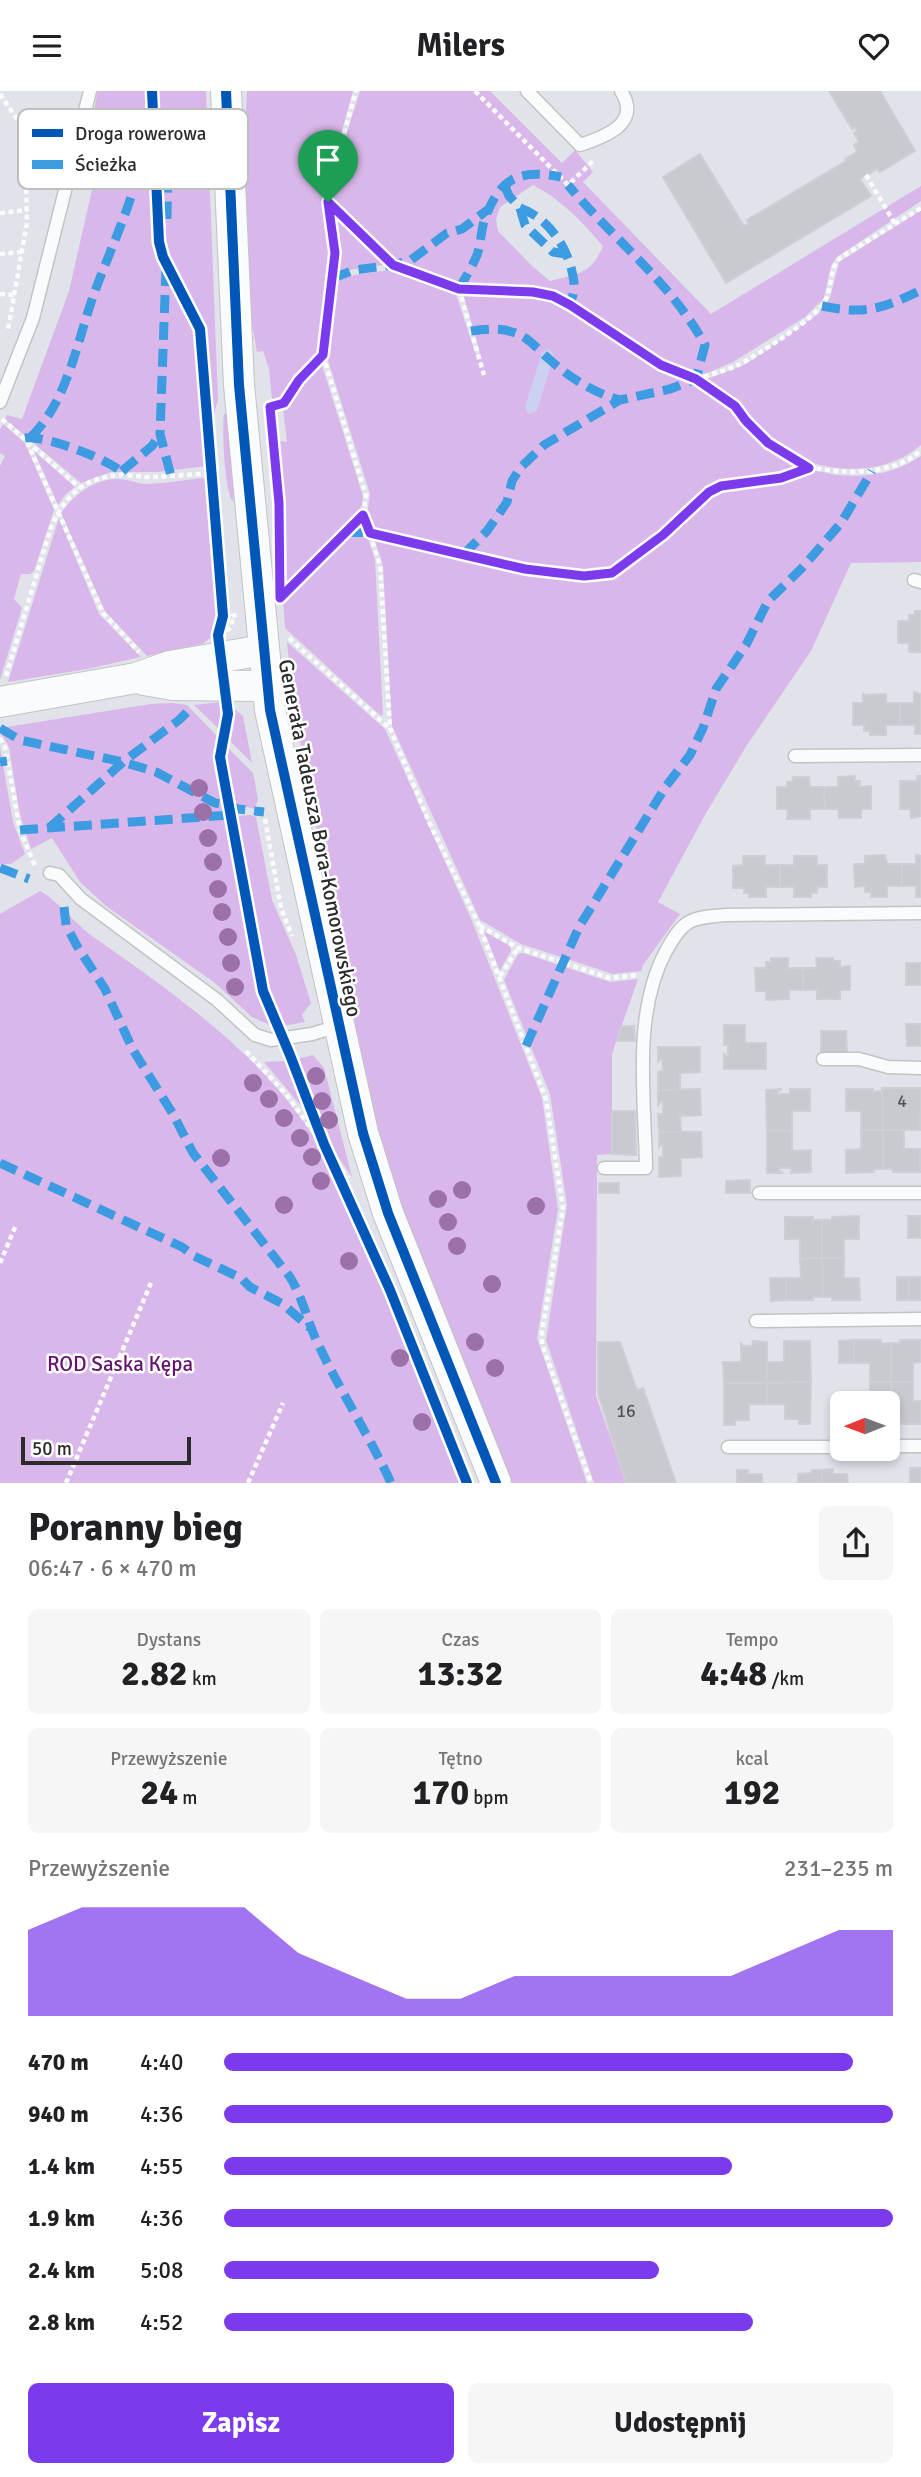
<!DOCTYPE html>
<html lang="pl">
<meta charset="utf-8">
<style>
body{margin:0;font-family:Signika,sans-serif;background:#f6f6f6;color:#202124;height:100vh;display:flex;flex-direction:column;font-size:26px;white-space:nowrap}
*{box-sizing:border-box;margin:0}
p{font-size:23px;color:#757577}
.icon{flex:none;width:38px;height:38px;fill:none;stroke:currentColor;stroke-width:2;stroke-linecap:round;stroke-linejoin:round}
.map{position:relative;height:1392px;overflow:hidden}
.sheet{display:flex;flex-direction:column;background:#fff;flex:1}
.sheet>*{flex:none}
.needle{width:46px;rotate:269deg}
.controls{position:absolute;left:830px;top:1300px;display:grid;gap:14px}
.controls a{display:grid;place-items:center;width:70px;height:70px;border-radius:10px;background:#fff;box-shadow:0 4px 10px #0003;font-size:35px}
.scale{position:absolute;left:21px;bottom:18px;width:170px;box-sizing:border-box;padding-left:7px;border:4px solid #2b2b2b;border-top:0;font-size:19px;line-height:24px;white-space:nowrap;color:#2b2b2b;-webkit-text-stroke:5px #fff;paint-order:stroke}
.pin{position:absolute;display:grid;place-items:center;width:60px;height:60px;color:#fff;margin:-72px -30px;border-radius:50% 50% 50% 0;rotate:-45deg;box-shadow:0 0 7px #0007}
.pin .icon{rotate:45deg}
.round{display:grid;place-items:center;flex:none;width:74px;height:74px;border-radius:10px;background:#f6f6f6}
.summary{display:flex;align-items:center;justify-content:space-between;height:119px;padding:0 28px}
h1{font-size:38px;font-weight:700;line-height:52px}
.stats{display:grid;grid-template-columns:repeat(3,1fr);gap:10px;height:119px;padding:7px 28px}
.stats div{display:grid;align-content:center;border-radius:10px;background:#f6f6f6;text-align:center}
.stats b{font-size:35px;font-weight:700}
.stats small{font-size:19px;font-weight:400}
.stats p{font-size:19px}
.chart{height:196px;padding:14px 28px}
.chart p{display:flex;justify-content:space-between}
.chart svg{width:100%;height:126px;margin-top:7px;fill:#7c3aed;opacity:.7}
.cta{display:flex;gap:14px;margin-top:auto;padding:14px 28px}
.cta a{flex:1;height:80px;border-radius:10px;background:#7c3aed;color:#fff;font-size:28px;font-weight:700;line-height:80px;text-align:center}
.cta a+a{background:#f6f6f6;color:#202124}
ul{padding:0 28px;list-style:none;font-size:23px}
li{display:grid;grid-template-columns:112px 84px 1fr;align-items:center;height:52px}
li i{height:18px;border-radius:9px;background:#7c3aed}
header{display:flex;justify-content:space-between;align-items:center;height:91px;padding:0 28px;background:#fff;font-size:32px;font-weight:700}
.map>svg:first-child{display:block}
</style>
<header><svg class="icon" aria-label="menu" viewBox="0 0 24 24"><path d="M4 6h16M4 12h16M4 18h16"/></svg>Milers<svg class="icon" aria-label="heart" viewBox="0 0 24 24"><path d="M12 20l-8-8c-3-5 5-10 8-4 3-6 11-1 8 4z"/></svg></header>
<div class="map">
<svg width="921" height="1392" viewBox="0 0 921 1392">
<rect width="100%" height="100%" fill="#e0e3ea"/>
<g fill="#d9b7ea" fill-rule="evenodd">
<path d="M98,0h50l5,138 7,31 23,42 13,36 11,128 -49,6h-47l-30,11 -76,-64 2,-4 15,4 47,-128 38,-167 -15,-4z"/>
<path d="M156,0h50l12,308 -5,19 -10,-93 -21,-45 -12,-16 -8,-29z"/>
<path d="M247,0h106l-28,100 6,64 -12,100 -20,19 -17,25 -10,1 -3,-31 -6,-18 -6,1 -5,-28 -8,-175z"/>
<path d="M360,0h130l72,72 13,-13 18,22 -10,10 128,132 210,-128v15l-84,56 -6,9 -7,32 -19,19 -72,45 -28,12 -12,1 -33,-14 -86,-58 -26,-12 -14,-3 -70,-2 -69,-24 -64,-60 5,-35zM533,94c28,14 49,37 70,61 -11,28 -26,28 -53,35l-18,-15 -34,-35 -2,-12 4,-12z"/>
<path d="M921,119v235c-42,37 -115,28 -154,-7 -12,-11 -20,-27 -33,-36 -10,-8 -22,-13 -32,-21l44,-17 72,-50 12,-16 9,-36z"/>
<path d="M333,121l56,52 -53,8 2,-19z"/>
<path d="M399,178l56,22 21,64 4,-2 -17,-60 40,5 28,-4 29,9 97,64 52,25 27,20 30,36 37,19c-25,17 -65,7 -90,18 -23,10 -38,34 -56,50 -15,14 -35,28 -54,36l-82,-7 -149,-33 -5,-16 3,-21 -44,-140 9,-74 24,-6z"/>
<path d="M321,271l42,134 -1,10 -79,85v-85l-7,-60 3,-5 8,1 -4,-34 20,-29z"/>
<path d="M224,323h4l7,70 -2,18c-9,-10 -11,-74 -9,-88z"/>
<path d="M3,333l22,19 29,67 -20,61 -4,3h-9l-7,25 8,9 -22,72v-214l5,-10 -5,-3v-23z"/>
<path d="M34,360l41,36 -9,7 -8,11z"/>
<path d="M921,365v106l-70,1 -40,88 -64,94 -41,68 -48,89 22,12 -37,51 -2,6 -28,3 -92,-30 -41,-24 -88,-194 -9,-160 -9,-28 155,35 65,6 28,-8 49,-39 39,-38c18,-7 48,-6 70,-11 10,-3 20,-11 30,-12 8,-1 19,3 27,4 30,3 59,-2 84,-19z"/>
<path d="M204,387l4,2 9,132 -5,25 -10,7 -55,12 -42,-45 -44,-98c15,-21 39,-38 66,-33 6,1 10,3 16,4 20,0 41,-4 61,-6z"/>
<path d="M59,427l40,96 42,43 -54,12 -79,13z"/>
<path d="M348,445l20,2 7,21 8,155 -2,2 -96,-88 -2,-27z"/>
<path d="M287,551l98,87 87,192 70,177 16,111 -21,129 50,145h-77l-124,-313 -27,-110 -66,-357z"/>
<path d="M221,611l-1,28 -26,-25z"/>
<path d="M172,612l15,2 31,32 -2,18 37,210 6,34 11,26 -18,-8 -37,-34 -109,-77 -26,-24 -28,-44 -21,11 -11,-34 -11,-68 -9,-15v-4l151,-24z"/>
<path d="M233,617l10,8 9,47 -24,-24z"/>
<path d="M226,655l27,27 5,26 -3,10 -21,-5 -9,-45z"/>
<path d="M0,656l13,75 12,32 -14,10h-11z"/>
<path d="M251,724l5,2 16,83 24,55 15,48 -9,12 3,7 -23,4 -17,-45 -29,-165z"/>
<path d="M40,800c11,4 38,35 52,45 84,59 173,120 227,209 8,14 12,30 19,45 5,11 12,21 19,32l104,261h-461v-569z"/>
<path d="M484,840l26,15 1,5 -11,20z"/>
<path d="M523,862l87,29 28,-3 -26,75v100l-15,1 -1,241 30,87h-32l-48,-143 21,-135 -17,-111 -46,-114 14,-26z"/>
<path d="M313,964l11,13 28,109 -23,-33 -32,-85z"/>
<path d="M286,970l21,52 -43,-51z"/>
</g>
<path fill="#ccd0f1" d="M549,258l5,6 -17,56 -7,3 -3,-1 -2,-6 17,-55z"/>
<g fill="#c8cacf" stroke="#cccfd5" stroke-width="2">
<path d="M829,0h51l35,60 -35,21 -3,-3 -17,10 11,17 -145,87 -63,-106 37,-23 44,72 5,-2 -2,-4 99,-59 -1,-2 12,-7 -3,-7 5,-3 -5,-9 3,-2 -2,-4 -3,2z"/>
<path d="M915,520h6v41h-12v-9h-11v-22h11v-6h6z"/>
<path d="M914,601l7,2v40h-6v-9h-15v-22h14z"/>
<path d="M863,602l1,2 22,-1v9h14v22h-14v10h-16v-4h-6v-6h-11v-22h10z"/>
<path d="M855,685l-1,5h6v6l11,-1v23h-10v9h-22l-1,-9h-13l-1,-22h14v-10z"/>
<path d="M917,685h4v40l-10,2 -1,-9h-10v-28h17z"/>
<path d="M793,686h16l1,10h14l1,22h-15v10h-23l1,-10h-11v-22h10v-5l6,-1z"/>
<path d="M885,764l2,9h15v22h-15v11h-16l1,-5h-7v-6l-10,1 -1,-23h11v-8z"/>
<path d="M916,764l5,1v41h-5v-11h-14v-22h14z"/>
<path d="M743,765h22v9h15v22h-14v10h-17v-4h-5v-5h-11v-22l10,-1z"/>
<path d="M794,765h23v9h10v22h-10v6h-6v4h-17v-10h-14v-22h14z"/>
<path d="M771,867h17v10h15v22h-14v9l-23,1v-9h-10l-1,-23h11v-6h5z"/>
<path d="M816,867h17v3h7v6l10,-1v24h-10v9h-23v-9h-14v-22h14z"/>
<rect x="906" y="872" width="15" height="22"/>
<path d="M906,933h15v22h-14z"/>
<path d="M724,934h21v18h21v26h-42v-15l4,3v-12h-4z"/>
<path d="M622,935h12l1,15h-18z"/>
<path d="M821,940h25l1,24h-26z"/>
<path d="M658,956h42v25l-20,1v17h-22v-18l5,-1 -1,-11h-3l-1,3z"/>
<path d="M882,997h39l-1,42h-37z"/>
<path d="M700,998l1,26 -21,1 1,16h-22l-1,-18h5v-12h-3l-2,4v-16z"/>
<path d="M782,998l-4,2v3h12v-5h20v22h-18v20h-25l-1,-41z"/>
<path d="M846,998h27v3l9,-1 1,39h-22v-19h-15z"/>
<path d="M612,1020h23l1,44 -24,-1z"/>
<path d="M861,1039h22v39h-9v3l-28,1v-23l15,-1z"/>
<path d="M883,1039h21v19h16v23h-27l-1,-3h-9z"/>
<path d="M767,1040h25v20l19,-1v22l-20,1 1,-5h-13v3l4,2h-16z"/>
<path d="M659,1041h42l1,25 -21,1v18l-22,1v-20h4v-12h-3l-1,3z"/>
<path d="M750,1089v13h-24v-12z"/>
<rect x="599" y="1092" width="20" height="10"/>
<path d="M859,1125v23h-15v19h-22v-38h10v-3z"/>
<rect x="908" y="1125" width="13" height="22"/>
<path d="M785,1126h28v3h9v38l-22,1v-20h-15z"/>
<path d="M822,1167h22v20h15l1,22h-28v-3h-9z"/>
<path d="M822,1167l1,39h-10v3h-27v-22h15l-1,-19z"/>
<rect x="897" y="1186" width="12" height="23"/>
<rect x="909" y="1186" width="12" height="23"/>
<path d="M770,1187h16v22l-15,1z"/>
<path d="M854,1249h27v4l10,-1v39h-21v-19h-16z"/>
<path d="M854,1249v23h-15v-22z"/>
<path d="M900,1249h21v22l-8,1v19h-22v-39h9z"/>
<path d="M753,1250l14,1v41h-43l-1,-21h18v-20l1,4h10z"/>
<path d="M784,1250h26l1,41 -44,1v-21h17z"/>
<path d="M598,1251h22l17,48 6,-2 33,95h-50l-28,-90z"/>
<path d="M811,1291l-1,42h-11v-5h-14v-15h-18v-21z"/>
<path d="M870,1291h21l1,39h-5v-18h-33v-1h16z"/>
<path d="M891,1291h22v19h8v23h-20v-3h-9z"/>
<path d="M724,1292h43v21h-18v16h-14v5h-11z"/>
<rect x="910" y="1377" width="11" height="15"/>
<path d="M833,1378v5h14l1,9h-26v-13z"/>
<path d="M737,1379h11v4h14v9h-25z"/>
<path d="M812,1379h10v13h-24v-9l14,-1z"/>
</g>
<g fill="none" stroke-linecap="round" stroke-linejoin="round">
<g stroke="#c2c3c3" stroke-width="15">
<g id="service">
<path d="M527,0l53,54c24,-8 62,-21 41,-54"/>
<path d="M0,311l33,-84 57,-227"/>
<path d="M914,489l7,2"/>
<path d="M795,665l126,-1"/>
<path d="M50,782l9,2 22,24 136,101 38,35 16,5 41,-6 26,-8"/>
<path d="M823,968h36l29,8 33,1"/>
<path d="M604,1077h42c-1,-70 -14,-154 20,-217 6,-11 13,-23 23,-29 11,-6 26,-6 37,-7l195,-2"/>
<path d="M759,1102h162"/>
<path d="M756,1230l165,-2"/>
<path d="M887,1355h34"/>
<path d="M728,1356h114"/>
</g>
</g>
<g stroke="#c2c3c3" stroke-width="32">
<g id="tertiary">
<path d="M226,0l13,294 31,325 93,423 25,80 108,270"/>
<path d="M144,589l29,5 94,1"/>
<path d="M0,611l136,-24 34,-12 93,-16"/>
</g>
</g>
<g stroke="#fafbfc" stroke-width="4.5" stroke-dasharray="5 3.5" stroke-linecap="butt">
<path d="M475,0l93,94 26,-25"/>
<path d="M0,3l21,31 4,21 1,36 1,40 -19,108"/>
<path d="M23,45l38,4"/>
<path d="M866,84l29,49"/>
<path d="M26,91l24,4"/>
<path d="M328,112l65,62 66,24 74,3 20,4 17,9 91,60 35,14 39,27 11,15 22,22 41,25"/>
<path d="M0,122l27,-3"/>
<path d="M0,163l22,-2"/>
<path d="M459,198l25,86"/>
<path d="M0,203l15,1"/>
<path d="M323,264l43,141 -3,18 17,51 10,163 39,94 50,103 67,174 17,109 -21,124v12l49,139"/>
<path d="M696,288c14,-5 30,-8 42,-14 20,-10 73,-44 85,-61 10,-14 5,-34 17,-46l81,-50"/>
<path d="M2,328l78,69"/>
<path d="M27,351l76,171 36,39"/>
<path d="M279,422l-9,-106 14,-4 15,-23 24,-25 12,-102 -7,-63 28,-99"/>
<path d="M370,442l155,36 59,7 28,-3 51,-38 40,-39 18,-10 60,-8 28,-10 39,4 24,-1 25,-6 16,-8 8,-7"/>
<path d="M284,502l79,-79"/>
<path d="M227,540l5,-5v-10l5,-1"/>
<path d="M289,547l100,90"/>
<path d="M6,585l44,-146c14,-34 34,-54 73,-55 9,0 18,2 28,2 23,-1 47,-3 70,-5"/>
<path d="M0,647l5,9 15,83 16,38"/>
<path d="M265,728l16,89 11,28"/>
<path d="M480,835l38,22 92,30 29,-3"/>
<path d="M500,885l18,-28"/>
<path d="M246,960l39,42 63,85"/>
<path d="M0,1172l16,-38"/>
<path d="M66,1392l85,-200"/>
<path d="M248,1392l35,-80"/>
</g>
<use href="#service" stroke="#fafbfc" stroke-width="12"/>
<use href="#tertiary" stroke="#fafbfc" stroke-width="30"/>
<g stroke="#3d9ce1" stroke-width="9" stroke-dasharray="18 9" stroke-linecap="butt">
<path d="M162,30l6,40 -1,58"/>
<path d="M505,95l4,10 11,12 5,17 28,27 13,2"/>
<path d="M520,117c30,10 51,44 54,75 1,7 -2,15 -4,22"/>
<path d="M166,177l-6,166 11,42"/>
<path d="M333,187l21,-8 39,-5 18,-5 36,-27 15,-4 28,-21"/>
<path d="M459,198c6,-11 13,-22 18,-34 4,-12 4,-25 8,-37 16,-41 34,-49 76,-41"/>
<path d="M822,215c43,9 60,3 99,-16"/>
<path d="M471,240c16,-2 33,-4 49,4 11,5 19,16 29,24 21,19 43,33 71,41"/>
<path d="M31,346c38,-38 46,-97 64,-146 19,-51 45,-104 51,-158"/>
<path d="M25,347c20,-3 87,22 100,37"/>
<path d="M122,380l30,-25 8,-12"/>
<path d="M345,441l25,1"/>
<path d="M464,463l23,-23 20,-29 5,-21 8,-13 24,-23 76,-45 50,-11 26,-10 9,-34c-34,-63 -92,-106 -137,-160"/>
<path d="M0,637l20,12 103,22 33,10 59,31 14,2 9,4 26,3"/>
<path d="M0,671l7,-1"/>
<path d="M49,737l74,-66 56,-42 13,-13"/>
<path d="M20,739l211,-15 5,-3"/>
<path d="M0,777l29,11"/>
<path d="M64,816l2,18 11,21 28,43 28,61 40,64 20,39 97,124c14,23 18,48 30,71 22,46 50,89 71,135"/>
<path d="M526,955l53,-119 87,-141 24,-31 13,-27 13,-39 30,-44 22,-44 34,-33 39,-45 31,-52"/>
<path d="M0,1072l182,84 12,9 47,22 9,9 33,17 27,24"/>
</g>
<g stroke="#fff" stroke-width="15">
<g id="cycleway">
<path d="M152,0l7,151 4,15 37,72 23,287 -5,19 10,79 -8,43 43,234 27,64 34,89 66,146 77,193"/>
<path d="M226,0l13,294 31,325 93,423 25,80 108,270"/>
</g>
</g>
<use href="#cycleway" stroke="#0057b8" stroke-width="10"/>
</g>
<g fill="#9c71a7">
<circle cx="199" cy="697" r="9"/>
<circle cx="203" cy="721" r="9"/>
<circle cx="208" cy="747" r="9"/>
<circle cx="213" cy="771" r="9"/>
<circle cx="218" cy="798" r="9"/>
<circle cx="222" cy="821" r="9"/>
<circle cx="228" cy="846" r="9"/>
<circle cx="231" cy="872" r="9"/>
<circle cx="235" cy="896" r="9"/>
<circle cx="316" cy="985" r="9"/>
<circle cx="253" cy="992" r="9"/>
<circle cx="269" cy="1008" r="9"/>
<circle cx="322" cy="1010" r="9"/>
<circle cx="284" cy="1027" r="9"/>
<circle cx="329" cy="1029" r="9"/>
<circle cx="300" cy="1047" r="9"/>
<circle cx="312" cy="1066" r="9"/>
<circle cx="221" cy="1067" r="9"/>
<circle cx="321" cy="1090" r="9"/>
<circle cx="462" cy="1099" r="9"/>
<circle cx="438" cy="1108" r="9"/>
<circle cx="284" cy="1114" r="9"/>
<circle cx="536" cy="1115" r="9"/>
<circle cx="448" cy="1131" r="9"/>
<circle cx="457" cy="1155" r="9"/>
<circle cx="349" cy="1170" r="9"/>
<circle cx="492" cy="1193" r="9"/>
<circle cx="475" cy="1251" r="9"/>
<circle cx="400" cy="1267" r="9"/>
<circle cx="495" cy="1277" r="9"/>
<circle cx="422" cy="1331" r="9"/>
</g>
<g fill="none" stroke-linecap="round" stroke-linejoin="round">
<g stroke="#fff" stroke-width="14">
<path id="route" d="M328,111l65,63 66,24 74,3 20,4 17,9 91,60 35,14 39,27 11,15 22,22 41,25 -28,10 -60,8 -12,6 -46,43 -51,38 -28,3 -59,-7 -155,-36 -7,-18 -83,83 -1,-95 -9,-96 14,-4 15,-23 24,-25 12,-102z"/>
</g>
<use href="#route" stroke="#7c3aed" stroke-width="9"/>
</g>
<g text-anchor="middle" stroke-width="5" stroke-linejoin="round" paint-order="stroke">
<g font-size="18" fill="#545456">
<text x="902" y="1016">4</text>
<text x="626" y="1326">16</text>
</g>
<g font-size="21" fill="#2b2b2b" stroke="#fff">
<text transform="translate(320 747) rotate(79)" y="7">Generała Tadeusza Bora-Komorowskiego</text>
</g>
<g font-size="21" fill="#641370" stroke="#fff">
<text x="120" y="1280">ROD Saska Kępa</text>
</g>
</g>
<rect x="18" y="18" width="230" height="80" rx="10" fill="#fff" stroke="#bfbfbf" stroke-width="2"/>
<rect x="32" y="38" width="31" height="8" fill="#0057b8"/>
<rect x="32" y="69" width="31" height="9" fill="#3d9ce1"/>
<g font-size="19" fill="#2b2b2b">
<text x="75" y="49">Droga rowerowa</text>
<text x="75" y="80">Ścieżka</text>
</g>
</svg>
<div class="controls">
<a><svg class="needle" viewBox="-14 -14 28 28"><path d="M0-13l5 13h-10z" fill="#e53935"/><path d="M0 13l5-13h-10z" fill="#757577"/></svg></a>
</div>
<div class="scale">50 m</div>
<div class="pin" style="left:328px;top:111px;background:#1e9e55"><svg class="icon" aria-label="arrive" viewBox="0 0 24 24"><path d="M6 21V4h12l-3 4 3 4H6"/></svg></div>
</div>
<section class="sheet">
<div class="summary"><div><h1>Poranny bieg</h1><p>06:47 · 6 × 470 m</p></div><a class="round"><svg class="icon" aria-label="share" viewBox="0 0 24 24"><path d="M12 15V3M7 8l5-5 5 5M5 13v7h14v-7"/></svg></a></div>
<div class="stats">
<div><p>Dystans</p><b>2.82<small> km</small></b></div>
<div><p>Czas</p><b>13:32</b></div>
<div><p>Tempo</p><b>4:48<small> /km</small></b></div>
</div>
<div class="stats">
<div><p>Przewyższenie</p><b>24<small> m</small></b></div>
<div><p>Tętno</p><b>170<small> bpm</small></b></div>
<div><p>kcal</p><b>192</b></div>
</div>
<div class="chart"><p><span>Przewyższenie</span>231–235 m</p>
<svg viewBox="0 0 160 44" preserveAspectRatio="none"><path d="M0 44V14L10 6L20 6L30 6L40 6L50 22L60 30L70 38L80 38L90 30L100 30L110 30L120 30L130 30L140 22L150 14L160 14V44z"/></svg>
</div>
<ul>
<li><b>470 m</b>4:40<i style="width:94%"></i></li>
<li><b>940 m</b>4:36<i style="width:100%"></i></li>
<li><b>1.4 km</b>4:55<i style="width:76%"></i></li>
<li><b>1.9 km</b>4:36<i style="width:100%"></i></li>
<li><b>2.4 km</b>5:08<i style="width:65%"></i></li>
<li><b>2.8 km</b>4:52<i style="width:79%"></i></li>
</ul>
<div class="cta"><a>Zapisz</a><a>Udostępnij</a></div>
</section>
